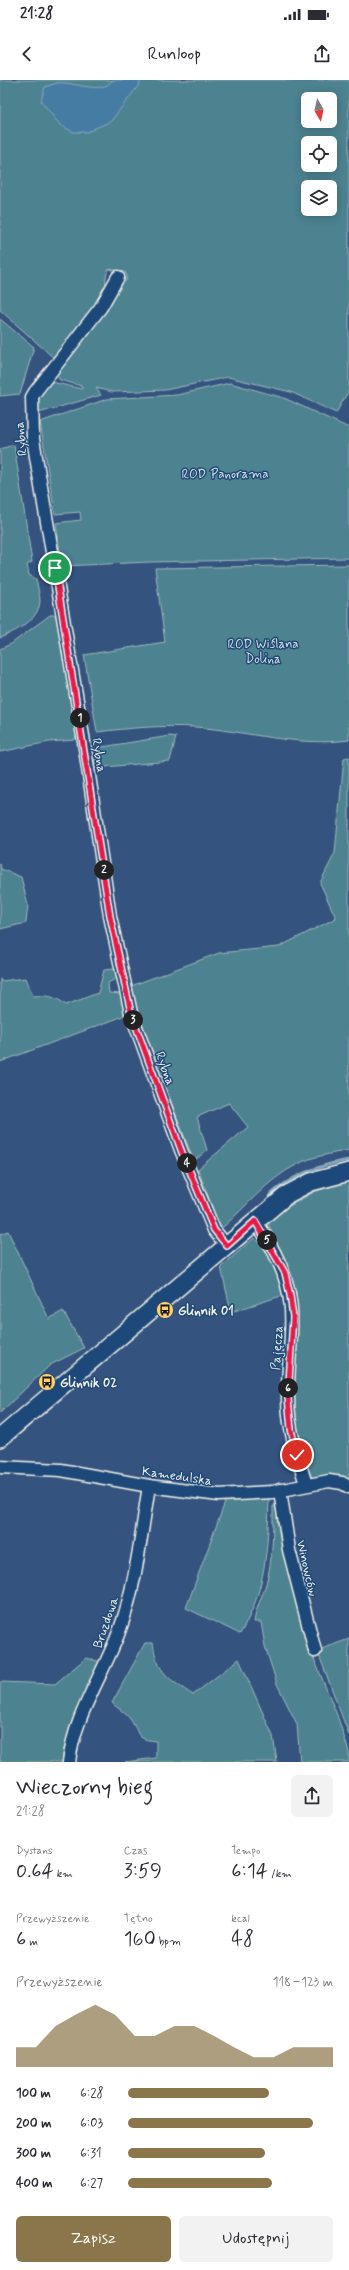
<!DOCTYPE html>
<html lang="pl">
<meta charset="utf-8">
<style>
body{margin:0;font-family:Mynerve,sans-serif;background:#f2f2f3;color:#2b2b33;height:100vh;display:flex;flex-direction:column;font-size:15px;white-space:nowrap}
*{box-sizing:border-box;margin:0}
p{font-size:13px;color:#7c7c81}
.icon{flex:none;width:22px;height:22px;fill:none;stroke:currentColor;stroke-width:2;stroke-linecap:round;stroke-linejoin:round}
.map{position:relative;height:1682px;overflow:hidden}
.drawer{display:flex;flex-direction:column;background:#fff;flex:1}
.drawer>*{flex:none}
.needle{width:26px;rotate:171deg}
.tools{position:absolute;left:301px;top:12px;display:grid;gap:8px}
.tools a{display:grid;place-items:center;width:36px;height:36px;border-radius:6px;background:#fff;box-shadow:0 2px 10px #0003;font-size:20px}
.pin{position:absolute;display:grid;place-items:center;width:34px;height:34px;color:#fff;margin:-17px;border:2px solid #fff;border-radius:50%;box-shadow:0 1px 4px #0007}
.km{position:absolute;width:20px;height:20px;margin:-10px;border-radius:50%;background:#222;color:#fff;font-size:11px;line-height:20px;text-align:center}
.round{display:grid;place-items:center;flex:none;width:42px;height:42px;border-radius:6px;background:#f2f2f3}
.overview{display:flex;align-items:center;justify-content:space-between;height:68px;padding:0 16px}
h1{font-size:22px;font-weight:600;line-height:30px}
.metrics{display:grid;grid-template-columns:repeat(3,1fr);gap:6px;height:68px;padding:4px 16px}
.metrics div{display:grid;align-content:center}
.metrics b{font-size:20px;font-weight:600}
.metrics small{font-size:11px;font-weight:400}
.metrics p{font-size:11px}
.chart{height:112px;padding:8px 16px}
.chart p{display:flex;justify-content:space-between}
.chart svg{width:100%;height:72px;margin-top:4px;fill:#8a764a;opacity:.7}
.primary-button{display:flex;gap:8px;margin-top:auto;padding:8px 16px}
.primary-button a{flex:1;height:46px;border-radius:6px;background:#8a764a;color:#fff;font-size:16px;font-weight:600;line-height:46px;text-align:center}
.primary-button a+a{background:#f2f2f3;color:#2b2b33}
ul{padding:0 16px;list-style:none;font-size:13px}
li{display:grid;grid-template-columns:64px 48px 1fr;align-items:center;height:30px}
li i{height:10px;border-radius:5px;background:#8a764a}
.status{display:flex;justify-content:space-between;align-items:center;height:28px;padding:0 20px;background:#fff;direction:ltr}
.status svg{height:11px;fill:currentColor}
header{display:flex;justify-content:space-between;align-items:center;height:52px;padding:0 16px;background:#fff;font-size:18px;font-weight:600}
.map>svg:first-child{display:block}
</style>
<div class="status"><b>21:28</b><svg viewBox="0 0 49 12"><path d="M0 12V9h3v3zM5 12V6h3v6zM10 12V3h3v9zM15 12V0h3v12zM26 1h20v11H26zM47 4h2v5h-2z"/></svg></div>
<header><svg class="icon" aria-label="back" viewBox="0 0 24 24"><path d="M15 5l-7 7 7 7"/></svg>Runloop<svg class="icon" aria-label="share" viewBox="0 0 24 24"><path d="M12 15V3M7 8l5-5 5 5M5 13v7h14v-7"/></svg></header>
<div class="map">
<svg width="349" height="1682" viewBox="0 0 349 1682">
<rect width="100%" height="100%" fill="#34547f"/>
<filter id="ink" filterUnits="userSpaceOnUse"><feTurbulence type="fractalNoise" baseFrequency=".025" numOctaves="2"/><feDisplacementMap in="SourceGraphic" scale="8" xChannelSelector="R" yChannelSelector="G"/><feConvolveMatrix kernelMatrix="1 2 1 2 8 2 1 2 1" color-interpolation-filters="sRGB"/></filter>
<g filter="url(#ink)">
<g fill="#4d8290" stroke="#a0babc" fill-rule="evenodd">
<path d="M0,0h349v310l-13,23 -45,-21 -63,-15 -63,13 -53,2 -16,-4 5,7 -66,19 1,-13 11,-20 35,8v-3l-22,-6 -6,-8 69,-90 3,-1 1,-5 -2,-4 -16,-3c-6,10 -1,16 -6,28l-48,62 -55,-49zM308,19h22v22h-22zM308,63h22v22h-22zM308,107h22v22h-22z"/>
<path d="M0,239l34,28 -14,47 -20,2z"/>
<path d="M230,303l54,15 65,30v130l-199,4 -88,4 -6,-43 25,-3 -1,-8 -25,2 -15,-92 67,-23 70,-4z"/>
<path d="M14,365l18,117 -5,3 2,10 7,4c1,6 4,15 4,22 -1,20 -25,30 -40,37v-189z"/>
<path d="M349,485v175c-53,7 -102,-9 -154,-13 -33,-2 -65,1 -98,5l-13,-77 81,-13 -10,-74z"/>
<path d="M50,535h6l5,7 18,111 -5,7 -25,2 -49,10v-103l11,-5z"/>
<path d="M170,656l6,1 -6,24 -76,7v-8l4,-1 -2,-11z"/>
<path d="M349,677v393c-18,4 -37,6 -53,15 -29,15 -49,41 -73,62l-4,-1 -21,-57 50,-42 -19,-24 -32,14 10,33 -13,11 -58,-149 -5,-26 88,-33 60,-6 57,-29 -16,-35 15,-30 9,-95z"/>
<path d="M0,784l1,5 20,8 7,28 -2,18 -26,6z"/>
<path d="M115,889l2,9 -9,5 1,10 12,1 4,19 -4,4 -121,45v-83l1,2 25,-3 7,18c14,-1 22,0 33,9l32,-12 6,-23z"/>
<path d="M349,1101v303l-12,-7h-26l-15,-39 -3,-37 3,-109 -11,-33 -16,-33 1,-9 30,-21z"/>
<path d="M8,1151l41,88 14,-8 21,37 -34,17 -50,48v-179z"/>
<path d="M254,1158l12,10 15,33 3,14 -53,17 -10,-45z"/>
<path d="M227,1417h42c-1,50 -3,94 -29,137l-54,-26z"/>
<path d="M273,1426h4l33,143 27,66 12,37v10h-49l-3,-38 -20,-40 -12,-38 -4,-24h-7c2,-14 8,-25 12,-38 7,-25 7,-52 7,-78z"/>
<path d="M349,1559v96l-30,-80v-5z"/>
<path d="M145,1563h8c4,30 16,36 40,52l46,-36 34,77 4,26h-152l31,-4v-17c-22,-2 -15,-7 -26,-22 -4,-6 -13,-11 -18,-16z"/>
<path d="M86,1578l15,4 -36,82 -2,18h-63v-80l55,2z"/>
</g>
<path fill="#457ba3" stroke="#8baabf" d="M113,0h28l-2,5 -28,36 -24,11h-14l-13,-7 -19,-24 4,-14c4,-1 8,-3 12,-4 17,-2 44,13 56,-3z"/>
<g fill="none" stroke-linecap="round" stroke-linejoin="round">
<g stroke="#8baabf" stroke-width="3">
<path d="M269,1116c22,-20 50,-31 80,-36"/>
<path d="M286,1127l33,-19"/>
<path d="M232,1173l14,-12"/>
</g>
<g stroke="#f4f1e8" stroke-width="15">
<g id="minor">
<path d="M118,197l-17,30 -66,85 -3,5 1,42 51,303 26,174 21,97 50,137 33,80 13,16"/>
<path d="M255,1141c8,9 13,21 19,31 29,55 13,89 14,146 0,29 9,58 18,86"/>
<path d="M0,1387l61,3 88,16 70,9 53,-3 57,-11 13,2 7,4"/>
<path d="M280,1410l9,60 26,101"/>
<path d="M69,1682c5,-46 34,-87 50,-130 17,-46 22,-98 30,-146"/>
</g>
</g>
<g stroke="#f4f1e8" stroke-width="20">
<path id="secondary" d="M0,1358l288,-244 23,-12 38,-10"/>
</g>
<use href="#minor" stroke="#1f4a7a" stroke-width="12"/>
<use href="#secondary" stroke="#1f4a7a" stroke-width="17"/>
</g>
</g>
<g fill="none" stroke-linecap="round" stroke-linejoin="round" filter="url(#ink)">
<g stroke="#fff" stroke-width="8">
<path id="route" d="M55,488l55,348 21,97 50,137 33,80 13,16 28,-25 30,52 5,22 3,22 -5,81 3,31 6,26"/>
</g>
<use href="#route" stroke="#e11d48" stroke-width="5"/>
</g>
<defs>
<g id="bus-disc" transform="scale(0.9)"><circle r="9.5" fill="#ffd166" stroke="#1f4a7a"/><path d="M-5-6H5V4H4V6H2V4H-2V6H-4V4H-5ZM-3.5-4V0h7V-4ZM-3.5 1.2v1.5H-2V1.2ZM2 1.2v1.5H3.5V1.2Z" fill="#111"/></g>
</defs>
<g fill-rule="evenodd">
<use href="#bus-disc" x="165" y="1230"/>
<use href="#bus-disc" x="47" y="1302"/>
</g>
<g text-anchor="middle" stroke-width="3" stroke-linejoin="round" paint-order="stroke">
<g font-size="13" fill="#f4f1e8" stroke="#1f4a7a">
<text transform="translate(20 359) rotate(-96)" y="5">Rybna</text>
<text transform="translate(100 675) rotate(81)" y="5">Rybna</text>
<text transform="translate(166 988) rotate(70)" y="5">Rybna</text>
<text transform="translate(276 1268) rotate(-86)" y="5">Pajęcza</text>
<text transform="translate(177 1395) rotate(8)" y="5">Kamedulska</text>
<text transform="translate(308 1488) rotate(77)" y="5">Winowców</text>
<text transform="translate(105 1542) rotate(-71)" y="5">Bruzdowa</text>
</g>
<g font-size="13" fill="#dbe0db" stroke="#1f4a7a">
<text x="225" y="398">ROD Panorama</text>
<text x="263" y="568">ROD Wiślana<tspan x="263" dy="15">Dolina</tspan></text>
</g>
<g font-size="13" font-weight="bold" fill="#f4f1e8" stroke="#1f4a7a" text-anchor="start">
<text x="178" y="1235">Glinnik 01</text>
<text x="60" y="1307">Glinnik 02</text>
</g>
</g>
</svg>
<div class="tools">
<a><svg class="needle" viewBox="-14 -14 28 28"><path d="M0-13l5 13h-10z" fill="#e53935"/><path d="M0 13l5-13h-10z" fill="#7c7c81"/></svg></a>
<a><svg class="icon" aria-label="locate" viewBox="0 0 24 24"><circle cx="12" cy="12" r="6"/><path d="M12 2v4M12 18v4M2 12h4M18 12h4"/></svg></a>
<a><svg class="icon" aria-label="layers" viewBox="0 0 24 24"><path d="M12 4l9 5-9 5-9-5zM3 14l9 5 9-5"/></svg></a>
</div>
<div class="pin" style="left:55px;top:488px;background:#1e9e55"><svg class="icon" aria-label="arrive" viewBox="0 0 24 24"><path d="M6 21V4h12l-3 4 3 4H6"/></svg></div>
<div class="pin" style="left:297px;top:1375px;background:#d93025"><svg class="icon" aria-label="check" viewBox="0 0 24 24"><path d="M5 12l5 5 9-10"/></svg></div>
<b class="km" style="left:80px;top:638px">1</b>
<b class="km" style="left:104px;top:790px">2</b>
<b class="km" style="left:133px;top:940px">3</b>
<b class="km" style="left:187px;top:1083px">4</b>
<b class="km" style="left:267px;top:1160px">5</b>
<b class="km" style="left:288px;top:1308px">6</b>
</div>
<section class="drawer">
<div class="overview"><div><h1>Wieczorny bieg</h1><p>21:28</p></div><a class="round"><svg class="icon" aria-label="share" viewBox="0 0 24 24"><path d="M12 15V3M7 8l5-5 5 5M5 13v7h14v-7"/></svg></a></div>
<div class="metrics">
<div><p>Dystans</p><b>0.64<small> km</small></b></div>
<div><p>Czas</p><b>3:59</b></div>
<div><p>Tempo</p><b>6:14<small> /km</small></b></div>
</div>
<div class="metrics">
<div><p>Przewyższenie</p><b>6<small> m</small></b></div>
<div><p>Tętno</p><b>160<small> bpm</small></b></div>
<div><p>kcal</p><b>48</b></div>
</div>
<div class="chart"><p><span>Przewyższenie</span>118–123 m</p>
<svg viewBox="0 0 160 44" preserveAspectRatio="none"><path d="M0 44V32L10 32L20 19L30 12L40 6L50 12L60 25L70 25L80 19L90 19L100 25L110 32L120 38L130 38L140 32L150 32L160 32V44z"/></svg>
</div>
<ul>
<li><b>100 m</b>6:28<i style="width:69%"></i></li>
<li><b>200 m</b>6:03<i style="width:90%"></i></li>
<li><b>300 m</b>6:31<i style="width:67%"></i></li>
<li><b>400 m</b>6:27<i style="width:70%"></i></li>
</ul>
<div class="primary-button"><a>Zapisz</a><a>Udostępnij</a></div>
</section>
